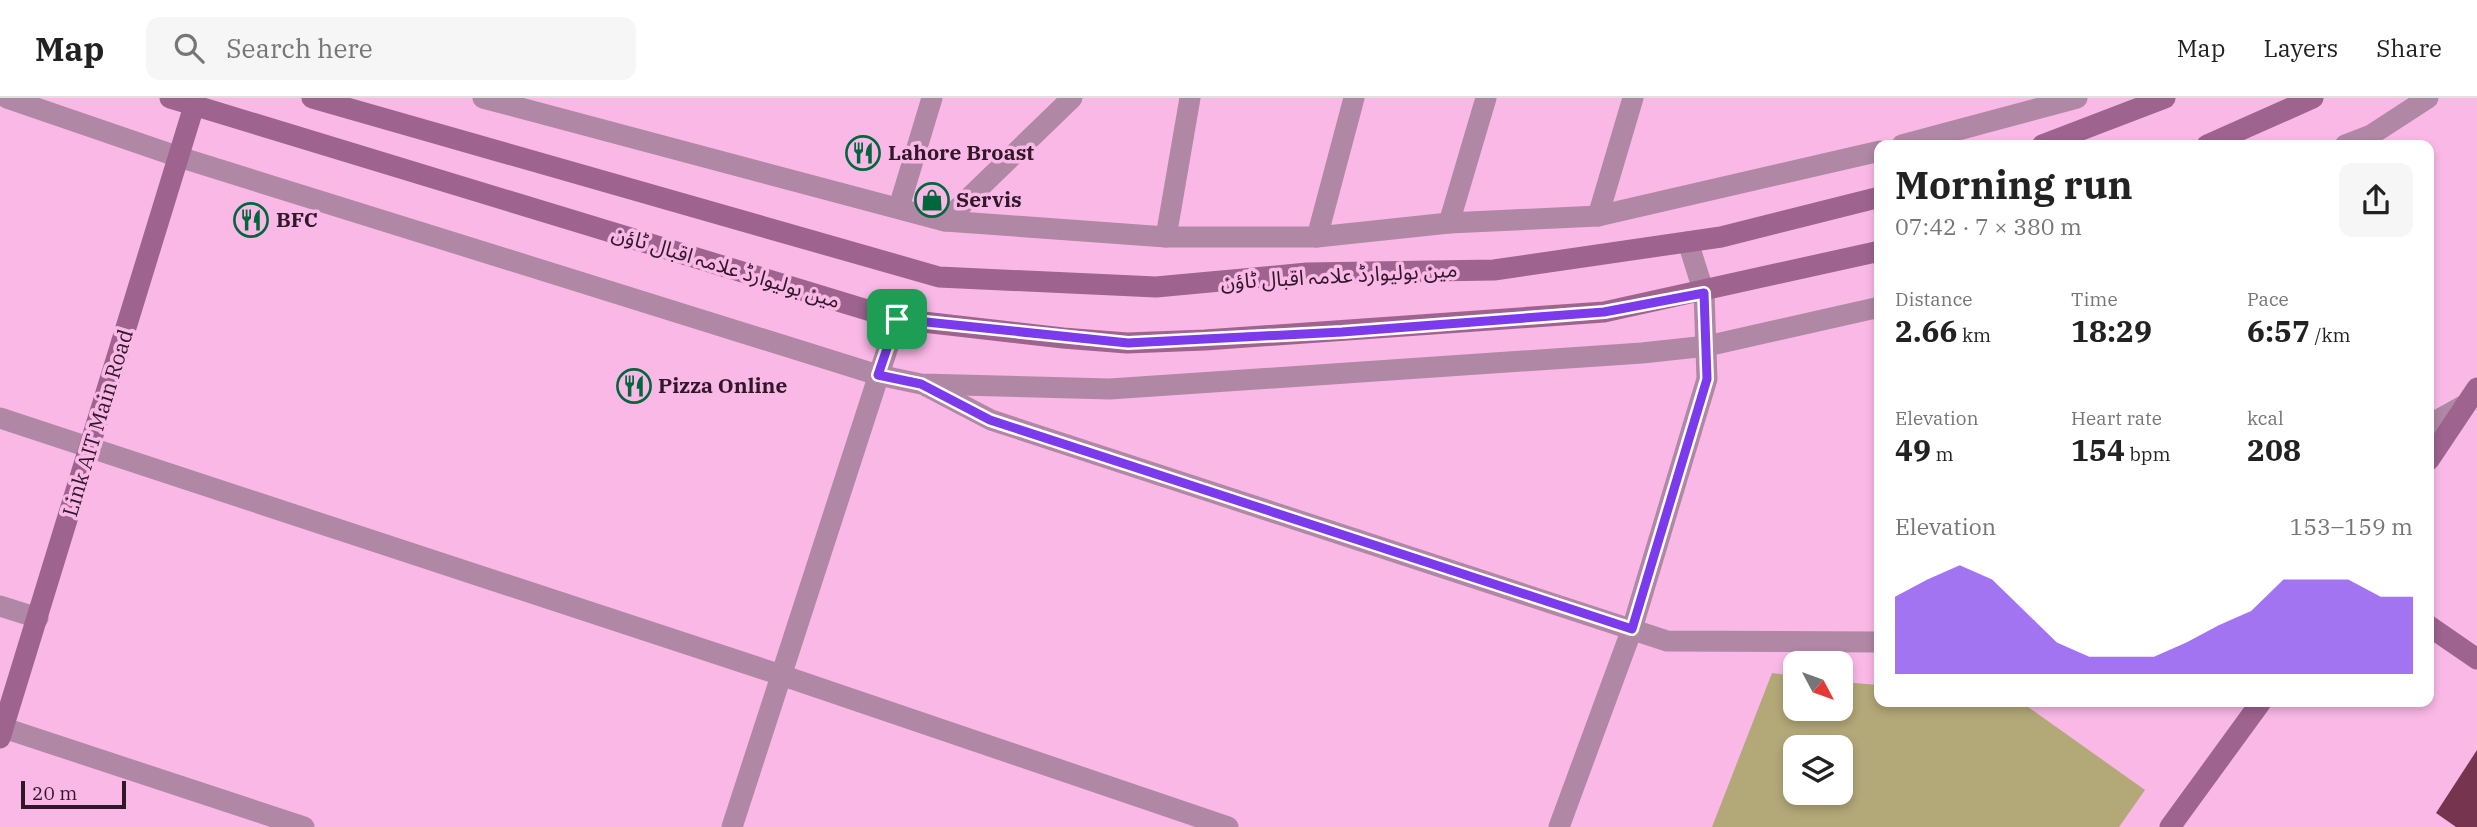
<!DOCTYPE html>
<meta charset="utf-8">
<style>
body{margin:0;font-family:"IBM Plex Serif","Noto Sans Arabic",serif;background:#f6f6f6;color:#222;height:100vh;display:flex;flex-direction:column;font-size:26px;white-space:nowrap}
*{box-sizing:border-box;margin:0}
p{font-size:23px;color:#767676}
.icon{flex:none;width:38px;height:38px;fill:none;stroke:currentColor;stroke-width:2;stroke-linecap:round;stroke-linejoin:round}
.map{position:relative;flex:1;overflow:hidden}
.drawer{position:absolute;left:1874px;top:42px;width:560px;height:567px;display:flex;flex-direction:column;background:#fff;border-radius:14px;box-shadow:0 4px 10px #0003}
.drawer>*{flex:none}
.needle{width:46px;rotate:131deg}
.tools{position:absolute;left:1783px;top:553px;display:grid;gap:14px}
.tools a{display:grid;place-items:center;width:70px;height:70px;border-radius:14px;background:#fff;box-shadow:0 4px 10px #0003;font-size:35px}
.scale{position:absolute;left:21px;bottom:18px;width:105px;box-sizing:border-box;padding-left:7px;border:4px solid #30182a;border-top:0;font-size:19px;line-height:24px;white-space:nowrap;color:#30182a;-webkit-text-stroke:5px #fab8e7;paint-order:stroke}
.pin{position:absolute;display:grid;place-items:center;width:60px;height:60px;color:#fff;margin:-30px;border-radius:14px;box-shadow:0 4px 10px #0006}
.round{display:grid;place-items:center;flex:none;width:74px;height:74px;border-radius:14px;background:#f6f6f6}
.headline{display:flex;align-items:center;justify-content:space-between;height:119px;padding:0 21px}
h1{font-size:38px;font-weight:700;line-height:52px}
.metrics{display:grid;grid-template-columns:repeat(3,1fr);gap:10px;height:119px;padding:7px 21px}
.metrics div{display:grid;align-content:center}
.metrics b{font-size:30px;font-weight:700}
.metrics small{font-size:19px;font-weight:400}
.metrics p{font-size:19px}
.chart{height:196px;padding:14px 21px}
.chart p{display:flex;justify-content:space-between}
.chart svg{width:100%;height:126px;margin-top:7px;fill:#7c3aed;opacity:.7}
header{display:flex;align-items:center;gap:42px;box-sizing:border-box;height:98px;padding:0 35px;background:#fff;border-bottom:2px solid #e0e0e0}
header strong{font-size:33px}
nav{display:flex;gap:38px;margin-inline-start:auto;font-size:24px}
.search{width:490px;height:63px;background:#f6f6f6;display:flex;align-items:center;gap:18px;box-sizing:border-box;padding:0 24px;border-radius:14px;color:#767676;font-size:26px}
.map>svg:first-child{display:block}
</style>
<header>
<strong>Map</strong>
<div class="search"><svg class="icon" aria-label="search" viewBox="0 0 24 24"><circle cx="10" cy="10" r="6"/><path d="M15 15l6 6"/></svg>Search here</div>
<nav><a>Map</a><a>Layers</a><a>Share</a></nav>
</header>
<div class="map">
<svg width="2477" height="729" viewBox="0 0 2477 729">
<rect width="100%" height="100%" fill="#fab8e7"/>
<path fill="#b3a878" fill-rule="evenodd" d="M1772,575l23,3 1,33h45v-27l38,3 1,17h141l124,88 -26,37h-407zM1796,649h45v46h-45z"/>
<path fill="#76344e" d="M2477,652v77h-21l-20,-14z"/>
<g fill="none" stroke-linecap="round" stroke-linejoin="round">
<g stroke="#b087a4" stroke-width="21">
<path d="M7,0l172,59 699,218 43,9 189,5 532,-36 65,-7 173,-39"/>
<path d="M483,0l462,123 221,16h151l132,-14 149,-7 282,-65"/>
<path d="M1902,47l175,-47"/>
<path d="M2345,47l26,-10 57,-37"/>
<path d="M899,109l33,-109"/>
<path d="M1598,118l35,-118"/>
<path d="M945,123l127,-123"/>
<path d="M1449,125l37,-125"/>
<path d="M1166,139l24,-139"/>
<path d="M1317,139l37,-139"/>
<path d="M926,288l65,34 676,221 213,1"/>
<path d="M0,320l781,257 447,152"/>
<path d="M2429,327l34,-19"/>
<path d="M0,508l38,12"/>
<path d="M4,630l300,99"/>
<path d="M732,729l165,-508"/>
<path d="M1559,729l73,-198 75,-250 -3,-86 -16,-51"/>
</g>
<g stroke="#9e638f" stroke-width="21">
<path d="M170,0l727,221 166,19 64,5 78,-3 399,-28 276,-61"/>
<path d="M312,0l627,179 217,10 151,-14 187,-3 227,-33 159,-40"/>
<path d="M2042,47l123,-47"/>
<path d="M2207,47l106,-47"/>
<path d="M2429,362l48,-72"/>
<path d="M2429,528l48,33"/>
<path d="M0,640l194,-632"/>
<path d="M2170,729l91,-125"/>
</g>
</g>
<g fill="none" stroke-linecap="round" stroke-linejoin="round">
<g stroke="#fff" stroke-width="14">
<path id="route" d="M1704,195l3,86 -75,250 -642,-209 -69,-36 -43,-9 19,-56 231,24 214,-11 262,-20z"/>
</g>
<use href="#route" stroke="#7c3aed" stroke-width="9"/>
</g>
<defs>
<g id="restaurant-ring" transform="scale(1.75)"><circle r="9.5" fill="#fab8e7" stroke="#00673c" stroke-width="1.5"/><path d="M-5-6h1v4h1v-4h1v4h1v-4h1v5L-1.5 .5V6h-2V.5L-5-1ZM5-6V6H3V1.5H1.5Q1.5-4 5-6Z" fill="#00673c"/></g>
<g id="shop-ring" transform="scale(1.75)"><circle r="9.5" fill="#fab8e7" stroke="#00673c" stroke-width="1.5"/><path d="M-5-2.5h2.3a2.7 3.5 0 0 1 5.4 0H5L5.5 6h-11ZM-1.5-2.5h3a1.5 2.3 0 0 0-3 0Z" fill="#00673c"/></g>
</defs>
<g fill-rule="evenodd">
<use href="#restaurant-ring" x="863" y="55"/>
<use href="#shop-ring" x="932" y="102"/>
<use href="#restaurant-ring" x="251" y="122"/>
<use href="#restaurant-ring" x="634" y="288"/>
</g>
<g text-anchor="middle" stroke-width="7" stroke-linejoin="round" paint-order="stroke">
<g font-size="21" font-weight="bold" fill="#30182a" stroke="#fab8e7" text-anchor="start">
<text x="888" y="62">Lahore Broast</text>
<text x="956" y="109">Servis</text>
<text x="276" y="129">BFC</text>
<text x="658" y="295">Pizza Online</text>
</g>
<g font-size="21" fill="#30182a" stroke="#fab8e7">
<text transform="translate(726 169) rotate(17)" y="7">مین بولیوارڈ علامہ اقبال ٹاؤن</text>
<text transform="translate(1339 178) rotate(-3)" y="7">مین بولیوارڈ علامہ اقبال ٹاؤن</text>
<text transform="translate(98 325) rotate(-73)" y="7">Link AIT Main Road</text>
</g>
</g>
</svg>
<div class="tools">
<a><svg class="needle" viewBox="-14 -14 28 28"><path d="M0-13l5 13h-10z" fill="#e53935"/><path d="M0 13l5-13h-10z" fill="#767676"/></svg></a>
<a><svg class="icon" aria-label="layers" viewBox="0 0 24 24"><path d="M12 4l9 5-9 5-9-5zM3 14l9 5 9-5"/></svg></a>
</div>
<div class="scale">20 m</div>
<div class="pin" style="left:897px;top:221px;background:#1e9e55"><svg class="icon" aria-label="arrive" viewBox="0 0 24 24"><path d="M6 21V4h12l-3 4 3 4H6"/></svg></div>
<section class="drawer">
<div class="headline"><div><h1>Morning run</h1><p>07:42 · 7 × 380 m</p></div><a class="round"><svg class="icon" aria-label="share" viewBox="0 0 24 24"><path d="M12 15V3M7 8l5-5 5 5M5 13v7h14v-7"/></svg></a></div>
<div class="metrics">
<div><p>Distance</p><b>2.66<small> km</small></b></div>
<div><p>Time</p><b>18:29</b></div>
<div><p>Pace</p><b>6:57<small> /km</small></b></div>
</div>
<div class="metrics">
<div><p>Elevation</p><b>49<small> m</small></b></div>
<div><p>Heart rate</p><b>154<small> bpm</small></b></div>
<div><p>kcal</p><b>208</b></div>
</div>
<div class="chart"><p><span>Elevation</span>153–159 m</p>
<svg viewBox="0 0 160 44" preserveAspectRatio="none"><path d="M0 44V17L10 11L20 6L30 11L40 22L50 33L60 38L70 38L80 38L90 33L100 27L110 22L120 11L130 11L140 11L150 17L160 17V44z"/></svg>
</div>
</section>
</div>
